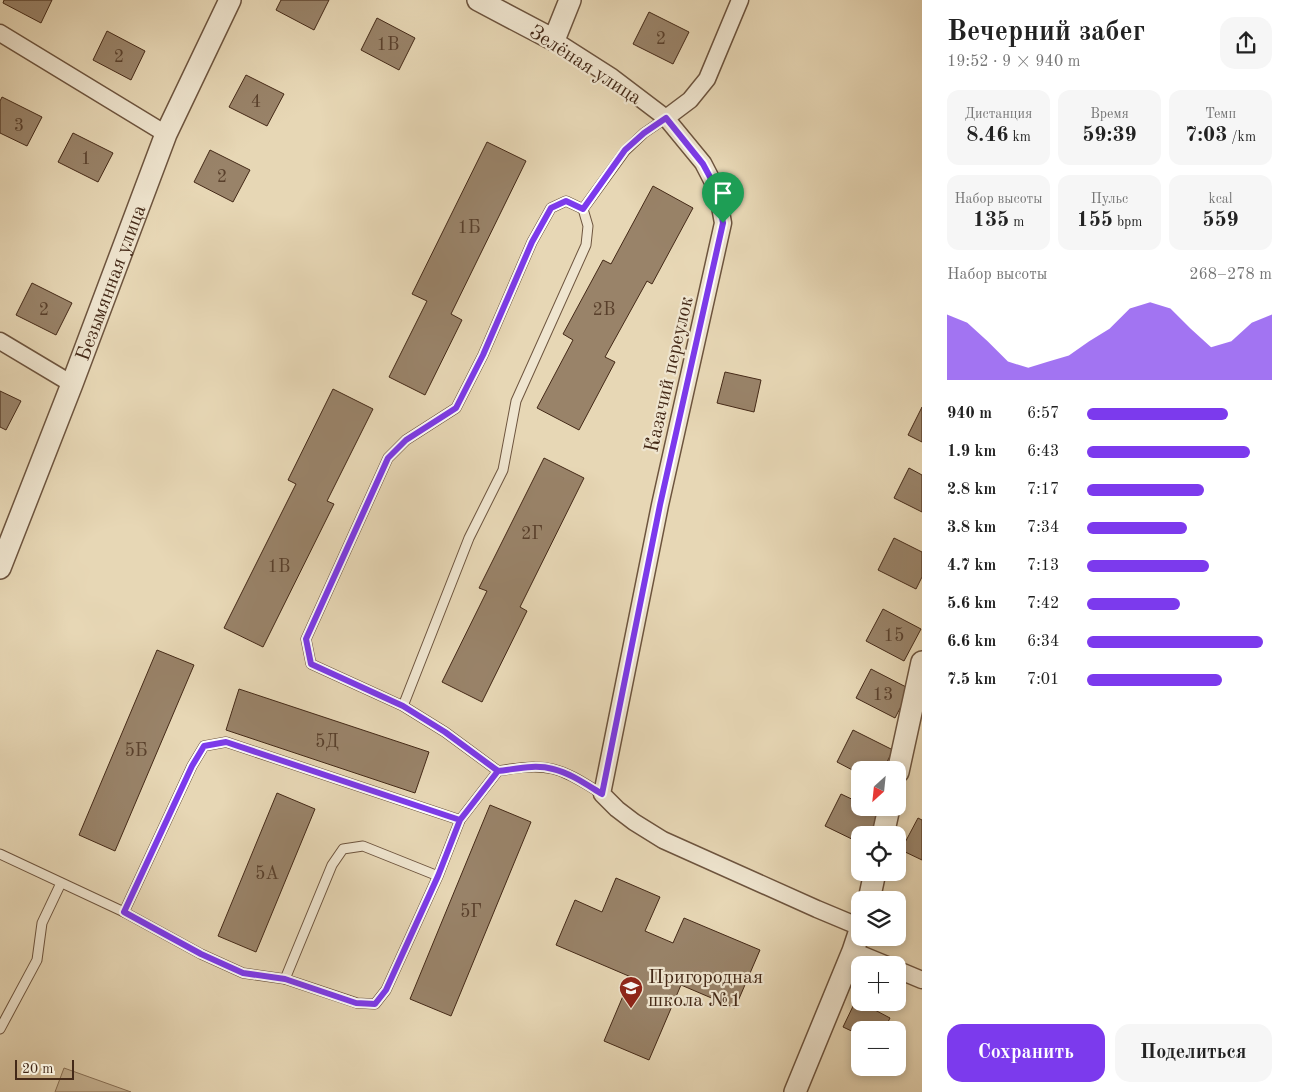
<!DOCTYPE html>
<html lang="ru">
<meta charset="utf-8">
<style>
body{margin:0;font-family:"Old Standard TT",serif;background:#f6f6f6;color:#222;height:100vh;display:flex;flex-direction:column;font-size:19px;white-space:nowrap}
*{box-sizing:border-box;margin:0}
p{font-size:16px;color:#767676}
.icon{flex:none;width:28px;height:28px;fill:none;stroke:currentColor;stroke-width:2;stroke-linecap:round;stroke-linejoin:round}
.map{position:relative;flex:1;overflow:hidden}
.sheet{display:flex;flex-direction:column;background:#fff;width:375px}
.sheet>*{flex:none}
.needle{width:32px;rotate:207deg}
.tools{position:absolute;left:851px;top:761px;display:grid;gap:10px}
.tools a{display:grid;place-items:center;width:55px;height:55px;border-radius:10px;background:#fff;box-shadow:0 2px 8px #0003;font-size:25px}
.scale{position:absolute;left:15px;bottom:12px;width:59px;box-sizing:border-box;padding-left:5px;border:2px solid #442917;border-top:0;font-size:14px;line-height:18px;white-space:nowrap;color:#442917;-webkit-text-stroke:4px #efe5cf;paint-order:stroke}
.pin{position:absolute;display:grid;place-items:center;width:42px;height:42px;color:#fff;margin:-51px -21px;border-radius:50% 50% 50% 0;rotate:-45deg;box-shadow:0 0 5px #0007}
.pin .icon{rotate:45deg}
.round{display:grid;place-items:center;flex:none;width:52px;height:52px;border-radius:15px;background:#f6f6f6}
.summary{display:flex;align-items:center;justify-content:space-between;height:85px;padding:0 25px}
h1{font-size:28px;font-weight:800;line-height:38px}
.figures{display:grid;grid-template-columns:repeat(3,1fr);gap:8px;height:85px;padding:5px 25px}
.figures div{display:grid;align-content:center;border-radius:12px;background:#f6f6f6;text-align:center}
.figures b{font-size:21px;font-weight:800}
.figures small{font-size:14px;font-weight:400}
.figures p{font-size:14px}
.chart{height:140px;padding:10px 25px}
.chart p{display:flex;justify-content:space-between}
.chart svg{width:100%;height:90px;margin-top:5px;fill:#7c3aed;opacity:.7}
.button{display:flex;gap:10px;margin-top:auto;padding:10px 25px}
.button a{flex:1;height:58px;border-radius:15px;background:#7c3aed;color:#fff;font-size:20px;font-weight:800;line-height:58px;text-align:center}
.button a+a{background:#f6f6f6;color:#222}
ul{padding:0 25px;list-style:none;font-size:16px}
li{display:grid;grid-template-columns:80px 60px 1fr;align-items:center;height:38px}
li i{height:12px;border-radius:6px;background:#7c3aed}
main{display:flex;flex:1;min-height:0}
.map>svg:first-child{display:block}
</style>
<main>
<div class="map">
<svg width="922" height="1092" viewBox="0 0 922 1092">
<rect width="100%" height="100%" fill="#e7d7b5"/>
<filter id="stains"><feTurbulence type="fractalNoise" baseFrequency=".004" numOctaves="4"/><feColorMatrix values="0 0 0 0 .2 0 0 0 0 .09 0 0 0 0 .02 0 0 0 .5 -.17"/></filter>
<radialGradient id="worn" r=".72"><stop offset=".6" stop-color="#630" stop-opacity="0"/><stop offset="1" stop-color="#630" stop-opacity=".3"/></radialGradient>
<path fill="#cbb99a" stroke="#887158" d="M64,1068l67,24h-76z"/>
<g fill="#998369" stroke="#442917">
<path d="M4,0h48l-11,23 -38,-20z"/>
<path d="M281,0h48l-15,30 -38,-20z"/>
<path d="M649,12l40,20 -16,32 -40,-20z"/>
<path d="M377,18l38,20 -16,32 -38,-20z"/>
<path d="M107,31l38,20 -14,29 -38,-20z"/>
<path d="M246,75l38,19 -17,32 -38,-19z"/>
<path d="M2,97l40,20 -15,29 -27,-13v-32z"/>
<path d="M73,133l40,20 -15,29 -40,-20z"/>
<path d="M487,142l39,19 -75,153 11,6 -37,75 -36,-18 38,-76 -15,-7z"/>
<path d="M210,150l40,20 -17,32 -39,-20z"/>
<path d="M653,186l40,22 -41,76 -5,-3 -42,76 10,5 -36,68 -42,-22 36,-68 -10,-6 40,-74 8,4z"/>
<path d="M32,283l40,20 -16,32 -40,-20z"/>
<path d="M725,372l36,8 -7,32 -37,-9z"/>
<path d="M333,389l40,20 -46,92 7,3 -71,143 -39,-19 72,-144 -8,-4z"/>
<path d="M0,391l21,10 -15,29 -6,-3z"/>
<path d="M922,407v35l-14,-7z"/>
<path d="M544,458l40,20 -64,129 7,4 -45,91 -40,-20 45,-91 -8,-3z"/>
<path d="M909,468l13,7v37l-28,-14z"/>
<path d="M894,538l28,14v25l-6,12 -38,-19z"/>
<path d="M883,609l38,20 -17,32 -38,-20z"/>
<path d="M157,650l37,15 -79,186 -36,-16z"/>
<path d="M871,669l39,20 -15,29 -39,-20z"/>
<path d="M239,689l190,63 -14,41 -189,-63z"/>
<path d="M853,730l40,20 -10,20h-23v4l-23,-12z"/>
<path d="M277,793l38,16 -59,143 -38,-16z"/>
<path d="M841,794l19,9v5h9l12,6 -11,21h-10v8l-35,-17z"/>
<path d="M490,805l41,17 -80,194 -41,-17z"/>
<path d="M918,818l4,2v40l-21,-10z"/>
<path d="M616,878l44,19 -15,34 28,12 11,-25 76,32 -25,58 -54,-23 -32,75 -45,-19 27,-64 -75,-32 19,-45 27,12z"/>
<path d="M856,1000l34,18 -6,12h-24v5l-17,-8z"/>
</g>
<g fill="none" stroke-linecap="round" stroke-linejoin="round">
<g stroke="#6d543e" stroke-width="11">
<g id="service">
<path d="M583,209l42,-58 19,-18 22,-15"/>
<path d="M403,706l66,-168 34,-68 13,-69 70,-156 2,-19 -5,-17 -17,-8 -15,7 -19,34 -49,113 -27,53 -50,32 -18,18 -82,181 5,25 92,42 42,26 53,39"/>
<path d="M0,854l124,58 77,42 42,19 42,6"/>
<path d="M438,876l-75,-30 -20,3 -11,16 -47,114 72,24 18,1 11,-14 52,-114 22,-56 38,-49c18,-3 37,-6 55,-2 17,4 34,16 49,25"/>
<path d="M124,912l68,-146 12,-20 22,-4 234,78"/>
<path d="M0,1029l37,-69 5,-37 19,-40"/>
</g>
</g>
<g stroke="#6d543e" stroke-width="19">
<g id="minor">
<path d="M0,33l166,101"/>
<path d="M554,40l58,37 54,41 37,45 14,27 6,33 -63,282 -58,289 15,15 17,13 29,18 154,69 43,18"/>
<path d="M666,118l24,-18 17,-21 33,-79"/>
<path d="M0,341l72,43"/>
<path d="M853,951l34,14"/>
<path d="M898,970l24,10"/>
</g>
</g>
<g stroke="#6d543e" stroke-width="24">
<g id="tertiary">
<path d="M478,0l76,40 16,-40"/>
<path id="s1" d="M0,568l72,-184 94,-250 64,-134"/>
<path d="M898,772l24,-110"/>
<path d="M883,835l6,-27"/>
<path d="M869,900l6,-28"/>
<path d="M795,1092l58,-141 7,-21"/>
</g>
</g>
<use href="#service" stroke="#efe5cf" stroke-width="9"/>
<use href="#minor" stroke="#efe5cf" stroke-width="16"/>
<use href="#tertiary" stroke="#efe5cf" stroke-width="21"/>
</g>
<g fill="none" stroke-linecap="round" stroke-linejoin="round">
<g stroke="#fff" stroke-width="10">
<path id="route" d="M723,223l-6,-33 -14,-26 -37,-46 -22,15 -19,17 -42,59 -17,-8 -15,7 -19,34 -49,113 -27,53 -50,32 -18,18 -82,181 5,25 92,42 42,26 53,39 -38,49 -234,-78 -22,4 -12,20 -68,146 77,42 42,19 42,6 71,24 19,1 11,-14 52,-114 22,-56 38,-49c18,-2 37,-7 55,-2 17,4 34,16 49,25l58,-289 63,-282"/>
</g>
<use href="#route" stroke="#7c3aed" stroke-width="6"/>
</g>
<defs>
<g id="school-pin" transform="scale(1.25)"><path d="M0 17L-7.5 6A9.5 9.5 0 1 1 7.5 6Z" fill="#8f2418" stroke="#efe5cf"/><path d="M0-5L7-2L0 1L-7-2ZM-4 1L0 2.5L4 1V4Q0 6-4 4Z" fill="#fff"/></g>
</defs>
<g fill-rule="evenodd">
<use href="#school-pin" x="631" y="988"/>
</g>
<g text-anchor="middle" stroke-width="4.5" stroke-linejoin="round" paint-order="stroke">
<g font-size="18" fill="#59402c">
<text x="661" y="44">2</text>
<text x="388" y="50">1В</text>
<text x="119" y="62">2</text>
<text x="256" y="107">4</text>
<text x="19" y="131">3</text>
<text x="86" y="164">1</text>
<text x="222" y="182">2</text>
<text x="469" y="233">1Б</text>
<text x="44" y="315">2</text>
<text x="604" y="315">2В</text>
<text x="532" y="539">2Г</text>
<text x="279" y="572">1В</text>
<text x="894" y="641">15</text>
<text x="883" y="700">13</text>
<text x="327" y="747">5Д</text>
<text x="136" y="756">5Б</text>
<text x="267" y="879">5А</text>
<text x="471" y="917">5Г</text>
</g>
<g font-size="20" fill="#442917" stroke="#efe5cf">
<text transform="translate(586 64) rotate(33)" y="7">Зелёная улица</text>
<text dy="7" stroke="none"><textPath href="#s1" startOffset="306">Безымянная улица</textPath></text>
<text transform="translate(668 374) rotate(-77)" y="7">Казачий переулок</text>
</g>
<g font-size="20" fill="#442917" stroke="#efe5cf" text-anchor="start">
<text x="648" y="983">Пригородная<tspan x="648" dy="23">школа №1</tspan></text>
</g>
</g>
<rect width="100%" height="100%" filter="url(#stains)"/>
<rect width="100%" height="100%" fill="url(#worn)"/>
</svg>
<div class="tools">
<a><svg class="needle" viewBox="-14 -14 28 28"><path d="M0-13l5 13h-10z" fill="#e53935"/><path d="M0 13l5-13h-10z" fill="#767676"/></svg></a>
<a><svg class="icon" aria-label="locate" viewBox="0 0 24 24"><circle cx="12" cy="12" r="6"/><path d="M12 2v4M12 18v4M2 12h4M18 12h4"/></svg></a>
<a><svg class="icon" aria-label="layers" viewBox="0 0 24 24"><path d="M12 4l9 5-9 5-9-5zM3 14l9 5 9-5"/></svg></a>
<a>+</a>
<a>−</a>
</div>
<div class="scale">20 m</div>
<div class="pin" style="left:723px;top:223px;background:#1e9e55"><svg class="icon" aria-label="arrive" viewBox="0 0 24 24"><path d="M6 21V4h12l-3 4 3 4H6"/></svg></div>
</div>
<section class="sheet">
<div class="summary"><div><h1>Вечерний забег</h1><p>19:52 · 9 × 940 m</p></div><a class="round"><svg class="icon" aria-label="share" viewBox="0 0 24 24"><path d="M12 15V3M7 8l5-5 5 5M5 13v7h14v-7"/></svg></a></div>
<div class="figures">
<div><p>Дистанция</p><b>8.46<small> km</small></b></div>
<div><p>Время</p><b>59:39</b></div>
<div><p>Темп</p><b>7:03<small> /km</small></b></div>
</div>
<div class="figures">
<div><p>Набор высоты</p><b>135<small> m</small></b></div>
<div><p>Пульс</p><b>155<small> bpm</small></b></div>
<div><p>kcal</p><b>559</b></div>
</div>
<div class="chart"><p><span>Набор высоты</span>268–278 m</p>
<svg viewBox="0 0 160 44" preserveAspectRatio="none"><path d="M0 44V12L10 16L20 25L30 35L40 38L50 35L60 32L70 25L80 19L90 9L100 6L110 9L120 19L130 28L140 25L150 16L160 12V44z"/></svg>
</div>
<ul>
<li><b>940 m</b>6:57<i style="width:76%"></i></li>
<li><b>1.9 km</b>6:43<i style="width:88%"></i></li>
<li><b>2.8 km</b>7:17<i style="width:63%"></i></li>
<li><b>3.8 km</b>7:34<i style="width:54%"></i></li>
<li><b>4.7 km</b>7:13<i style="width:66%"></i></li>
<li><b>5.6 km</b>7:42<i style="width:50%"></i></li>
<li><b>6.6 km</b>6:34<i style="width:95%"></i></li>
<li><b>7.5 km</b>7:01<i style="width:73%"></i></li>
</ul>
<div class="button"><a>Сохранить</a><a>Поделиться</a></div>
</section>
</main>
